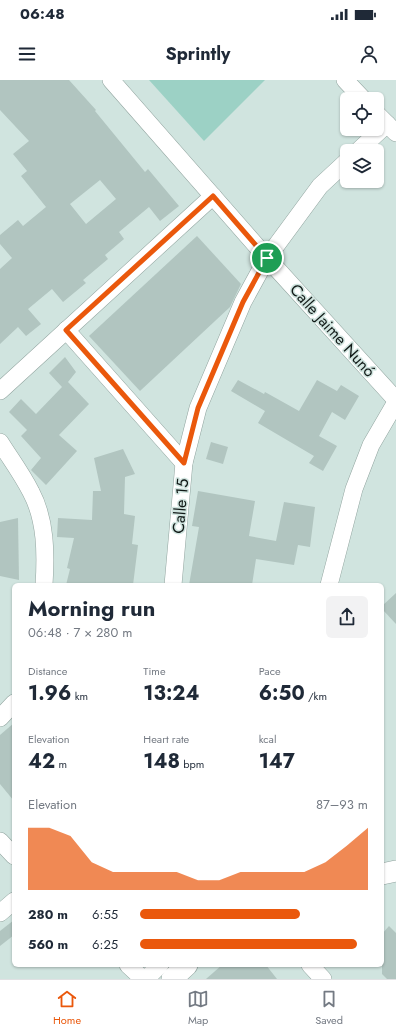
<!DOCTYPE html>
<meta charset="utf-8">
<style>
body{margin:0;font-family:Jost,sans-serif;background:#f2f2f3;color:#1f2937;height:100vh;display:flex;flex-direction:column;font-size:15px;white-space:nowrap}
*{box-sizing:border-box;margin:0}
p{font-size:13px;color:#747a83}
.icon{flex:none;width:22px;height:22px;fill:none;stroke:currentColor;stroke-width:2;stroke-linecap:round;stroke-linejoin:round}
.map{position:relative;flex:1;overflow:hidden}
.panel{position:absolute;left:12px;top:503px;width:372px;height:384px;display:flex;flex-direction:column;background:#fff;border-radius:6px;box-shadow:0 1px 3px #0004}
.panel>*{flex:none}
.fabs{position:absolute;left:340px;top:12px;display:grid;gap:8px}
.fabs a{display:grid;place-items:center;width:44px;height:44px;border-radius:6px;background:#fff;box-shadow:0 1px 3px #0004;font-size:20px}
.pin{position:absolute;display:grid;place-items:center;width:34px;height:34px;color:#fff;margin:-17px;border:2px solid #fff;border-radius:50%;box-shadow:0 1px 4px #0007}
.round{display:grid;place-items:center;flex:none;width:42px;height:42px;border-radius:6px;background:#f2f2f3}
.head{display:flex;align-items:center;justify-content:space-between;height:68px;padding:0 16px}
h1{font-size:22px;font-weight:700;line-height:30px}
.metrics{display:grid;grid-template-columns:repeat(3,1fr);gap:6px;height:68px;padding:4px 16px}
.metrics div{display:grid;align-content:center}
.metrics b{font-size:20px;font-weight:700}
.metrics small{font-size:11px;font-weight:400}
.metrics p{font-size:11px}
.chart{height:112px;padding:8px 16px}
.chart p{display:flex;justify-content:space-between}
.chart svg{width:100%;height:72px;margin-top:4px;fill:#ea580c;opacity:.7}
ul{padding:0 16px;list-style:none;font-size:13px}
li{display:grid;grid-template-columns:64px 48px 1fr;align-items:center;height:30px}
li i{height:10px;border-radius:5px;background:#ea580c}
.status{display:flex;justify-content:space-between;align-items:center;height:28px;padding:0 20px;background:#fff;direction:ltr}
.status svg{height:11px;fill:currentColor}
header{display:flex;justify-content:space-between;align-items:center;height:52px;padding:0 16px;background:#fff;font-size:18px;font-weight:700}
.tab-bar{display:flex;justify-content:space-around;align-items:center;height:56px;border-top:1px solid #e0e1e3;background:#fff;font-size:11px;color:#747a83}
.tab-bar a{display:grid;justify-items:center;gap:2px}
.tab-bar .on{color:#ea580c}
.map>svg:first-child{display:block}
</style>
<div class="status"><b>06:48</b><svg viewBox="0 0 49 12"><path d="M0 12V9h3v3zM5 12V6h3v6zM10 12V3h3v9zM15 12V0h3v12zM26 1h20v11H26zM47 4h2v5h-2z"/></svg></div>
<header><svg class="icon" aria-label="menu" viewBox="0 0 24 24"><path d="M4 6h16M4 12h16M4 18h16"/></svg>Sprintly<svg class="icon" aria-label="person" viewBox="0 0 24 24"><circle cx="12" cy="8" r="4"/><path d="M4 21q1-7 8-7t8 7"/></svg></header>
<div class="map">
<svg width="396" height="899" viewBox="0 0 396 899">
<rect width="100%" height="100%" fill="#d0e4df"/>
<path fill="#9cd1c5" d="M149,0h116l-61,61z"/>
<g fill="#b1c5c0" fill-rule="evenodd">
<path d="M0,0h69l27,30 -1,1 50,61 3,-3 31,37 -19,15 -11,-14 -30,25 5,7 -19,16 3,4 -25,21 3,3 -23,19 -11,-13 -24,20 13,15 -15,12 -8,-9 -18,17v-75l12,-11 -12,-14v-9l18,-15 5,6 23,-19 -25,-31 6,-5 -14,-17 16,-13 -29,-31zM100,100l16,19 -30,25 -16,-20z"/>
<path d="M197,156l44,48 -11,23 -90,84 -51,-55z"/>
<path d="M65,277l11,15 -8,10 21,22 -30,31 18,16 -31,34 -15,-15 10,-12 -20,-22 6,-6 -18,-18 12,-13 15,15 26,-27 -13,-14z"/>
<path d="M238,300l26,14 1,-2 34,19 18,-31 20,11 4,-6 18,11 -14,24 -13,-8 -13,24 18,10 -14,25 -14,-8 5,-7 -56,-33 7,-12 -34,-20z"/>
<path d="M211,362l17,5 -5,17 -17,-5z"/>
<path d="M123,369l12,25 -10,3 -1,37 11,2 -3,28 6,1 -5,40h-67l4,-16 -3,-1 7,-30 -17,-1 1,-19 34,2 1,-29h8l-7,-33z"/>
<path d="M198,411l57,10 -6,35 27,5 8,-39 31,5 -5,40 -12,-2 -4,20 -38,-6 -4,26h-63l10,-58 -7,-1z"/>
<path d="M18,438l1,62 -19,-4v-54z"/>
<path d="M396,513v31l-14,-15v-3z"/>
<path d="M14,643v78l-14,-17v-49z"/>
<path d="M14,840v15l-14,11v-15z"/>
<path d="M389,846l7,7v46h-9l-5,-5v-40z"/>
<path d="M222,885h44l11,14h-71z"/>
</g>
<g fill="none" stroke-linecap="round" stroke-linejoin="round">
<g stroke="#91a49f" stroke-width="18">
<g id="minor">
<path d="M111,0l156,178 129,142"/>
<path d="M345,0l18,19"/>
<path d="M377,34l19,19"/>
<path d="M358,71l29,-27"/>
<path d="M66,250l118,133"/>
<path d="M0,311l213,-195"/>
<path d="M0,362c10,16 22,32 31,50 15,28 15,62 13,93"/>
<path d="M173,505l11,-122 14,-55 45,-106 24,-44 53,-72 27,-25"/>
<path d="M329,505l25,-96 17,-44 25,-43"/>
<path d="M0,638l14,-15"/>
<path d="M0,761l14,15"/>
<path d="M0,833l14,-12"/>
<path d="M128,885l15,14"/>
<path d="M310,885l13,14"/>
<path d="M146,899l14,-14"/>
</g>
</g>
<g stroke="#91a49f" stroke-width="22">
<g id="tertiary">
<path d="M382,794l14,-3"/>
<path d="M172,899l15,-14"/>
</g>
</g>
<use href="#minor" stroke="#fff" stroke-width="17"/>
<use href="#tertiary" stroke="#fff" stroke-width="21"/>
</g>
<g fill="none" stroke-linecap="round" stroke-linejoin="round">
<g stroke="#fff" stroke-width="8">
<path id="route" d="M213,116l54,62 -24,44 -45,106 -14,55 -118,-133z"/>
</g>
<use href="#route" stroke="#ea580c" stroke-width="5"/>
</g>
<g text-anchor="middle" stroke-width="3" stroke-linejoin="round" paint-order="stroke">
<g font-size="16" fill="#111917" stroke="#d0e4df">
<text transform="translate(333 250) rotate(48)" y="6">Calle Jaime Nunó</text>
<text transform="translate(180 426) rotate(-85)" y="6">Calle 15</text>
</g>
</g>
</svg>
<div class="fabs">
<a><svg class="icon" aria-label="locate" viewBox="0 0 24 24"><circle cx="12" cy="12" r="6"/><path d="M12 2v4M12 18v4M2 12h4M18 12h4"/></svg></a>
<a><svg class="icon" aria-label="layers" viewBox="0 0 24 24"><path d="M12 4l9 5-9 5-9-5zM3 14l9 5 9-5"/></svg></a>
</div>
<div class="pin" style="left:267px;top:178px;background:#1e9e55"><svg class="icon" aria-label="arrive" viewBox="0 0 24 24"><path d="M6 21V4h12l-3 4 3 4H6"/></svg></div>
<section class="panel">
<div class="head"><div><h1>Morning run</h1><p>06:48 · 7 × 280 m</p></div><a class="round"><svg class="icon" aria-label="share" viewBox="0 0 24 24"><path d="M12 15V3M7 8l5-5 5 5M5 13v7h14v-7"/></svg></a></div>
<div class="metrics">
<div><p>Distance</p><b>1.96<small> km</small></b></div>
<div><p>Time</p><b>13:24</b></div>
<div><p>Pace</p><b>6:50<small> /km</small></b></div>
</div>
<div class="metrics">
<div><p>Elevation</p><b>42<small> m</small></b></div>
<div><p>Heart rate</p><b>148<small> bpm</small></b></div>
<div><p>kcal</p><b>147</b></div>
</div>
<div class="chart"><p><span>Elevation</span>87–93 m</p>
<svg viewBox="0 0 160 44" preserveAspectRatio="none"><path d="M0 44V6L10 6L20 11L30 27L40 33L50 33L60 33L70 33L80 38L90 38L100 33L110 33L120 33L130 33L140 27L150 17L160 6V44z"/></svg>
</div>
<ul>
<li><b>280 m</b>6:55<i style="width:70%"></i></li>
<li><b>560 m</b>6:25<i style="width:95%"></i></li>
</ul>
</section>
</div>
<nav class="tab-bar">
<a class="on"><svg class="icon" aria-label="home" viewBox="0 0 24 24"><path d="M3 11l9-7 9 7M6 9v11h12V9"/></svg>Home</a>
<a><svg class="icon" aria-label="map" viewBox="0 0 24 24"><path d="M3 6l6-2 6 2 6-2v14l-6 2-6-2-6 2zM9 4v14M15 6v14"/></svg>Map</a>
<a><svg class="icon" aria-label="saved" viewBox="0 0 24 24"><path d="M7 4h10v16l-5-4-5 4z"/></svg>Saved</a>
</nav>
